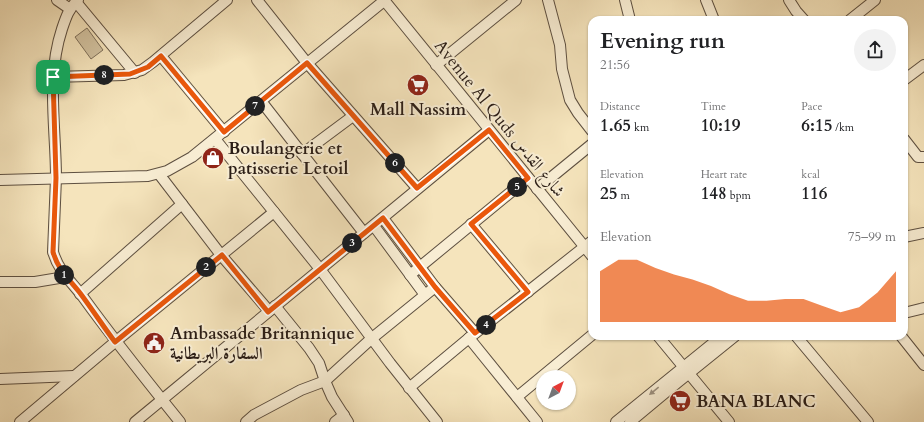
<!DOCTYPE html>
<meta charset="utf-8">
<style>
body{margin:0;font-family:Cardo,Amiri,serif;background:#f2f2f2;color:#202124;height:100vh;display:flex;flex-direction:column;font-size:15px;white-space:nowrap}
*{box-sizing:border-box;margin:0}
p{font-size:13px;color:#757577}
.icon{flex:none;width:22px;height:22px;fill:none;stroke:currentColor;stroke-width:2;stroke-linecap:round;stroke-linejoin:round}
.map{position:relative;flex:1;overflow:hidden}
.drawer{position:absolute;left:588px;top:16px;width:320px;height:324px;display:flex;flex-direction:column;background:#fff;border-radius:12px;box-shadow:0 1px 3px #0004}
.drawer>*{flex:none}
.needle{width:26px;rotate:41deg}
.tools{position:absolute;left:536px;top:370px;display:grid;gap:8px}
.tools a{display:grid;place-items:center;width:40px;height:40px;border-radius:50%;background:#fff;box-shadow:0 1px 3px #0004;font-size:20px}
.pin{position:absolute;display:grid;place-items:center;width:34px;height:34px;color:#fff;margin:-17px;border-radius:8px;box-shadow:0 2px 6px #0006}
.km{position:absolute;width:20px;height:20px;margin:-10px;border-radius:50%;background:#222;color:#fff;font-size:11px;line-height:20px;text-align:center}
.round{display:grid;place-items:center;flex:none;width:42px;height:42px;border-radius:21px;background:#f2f2f2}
.head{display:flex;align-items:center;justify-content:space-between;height:68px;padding:0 12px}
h1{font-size:22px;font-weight:700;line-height:30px}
.stats{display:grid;grid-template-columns:repeat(3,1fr);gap:6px;height:68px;padding:4px 12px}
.stats div{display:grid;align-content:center}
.stats b{font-size:17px;font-weight:700}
.stats small{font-size:11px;font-weight:400}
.stats p{font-size:11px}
.chart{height:112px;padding:8px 12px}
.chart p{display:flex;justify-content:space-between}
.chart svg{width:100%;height:72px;margin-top:4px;fill:#ea580c;opacity:.7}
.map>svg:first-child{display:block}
</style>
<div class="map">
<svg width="924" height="422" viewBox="0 0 924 422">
<rect width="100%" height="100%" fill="#f5e4bc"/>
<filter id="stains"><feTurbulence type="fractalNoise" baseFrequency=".005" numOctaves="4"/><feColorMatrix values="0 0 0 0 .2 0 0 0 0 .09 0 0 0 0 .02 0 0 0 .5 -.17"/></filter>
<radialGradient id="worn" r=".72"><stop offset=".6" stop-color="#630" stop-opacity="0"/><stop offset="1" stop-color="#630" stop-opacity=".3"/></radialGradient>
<path fill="#d2c2a0" stroke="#7e705b" d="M87,28l16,22 -12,9 -16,-22z"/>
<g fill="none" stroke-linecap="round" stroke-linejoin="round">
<g stroke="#5d4f40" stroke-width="12">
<g id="minor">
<path d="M57,0l13,9"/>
<path d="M78,0c-9,8 -12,17 -16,29 -16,48 -6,99 -6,149 -1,25 -2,49 -3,74 6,20 18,29 30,45 31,43 64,84 97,125"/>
<path d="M257,0l50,63 110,125"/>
<path d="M384,0l208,256"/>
<path d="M548,0l12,45 2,24 8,31 8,13 14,18"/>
<path d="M625,0l5,20"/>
<path d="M706,0l8,20"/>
<path d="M789,0l7,11 8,9"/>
<path d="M76,2l59,71"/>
<path d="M850,20l25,-20"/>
<path d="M161,56l63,76"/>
<path d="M436,65l80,-65"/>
<path d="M53,77l71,-2 18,-5 11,-8 74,-62"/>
<path d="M904,80l20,-15"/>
<path d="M261,101l103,132"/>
<path d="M215,139l105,130 70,94 47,59"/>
<path d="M904,139l14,18h6"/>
<path d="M302,154l51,-38"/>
<path d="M159,174l62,81 48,56"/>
<path d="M0,180l148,-4 19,-5 25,-14 193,-157"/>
<path d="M537,189l55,-45"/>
<path d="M383,218l52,69 40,46"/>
<path d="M471,224l57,68"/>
<path d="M374,226l51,69"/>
<path d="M904,237l20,-4"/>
<path d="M410,275l118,-97"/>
<path d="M0,282h35l30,-5"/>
<path d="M80,294l102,-90"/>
<path d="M275,306l34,42 10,15 6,18 7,16 16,25"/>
<path d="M904,313l20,-5"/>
<path d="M658,336l71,86"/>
<path d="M796,336l72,86"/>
<path d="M901,336l23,29"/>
<path d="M469,338l68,84"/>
<path d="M0,379l74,-3"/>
<path d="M409,388l60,-50 123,-97"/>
<path d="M517,397l75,-62"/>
<path d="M20,422l95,-80 159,-130"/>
<path d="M135,422l354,-292"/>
<path d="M246,422l8,-7 47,-25 24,-9 46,-42 64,-52"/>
<path d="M335,422l9,-7"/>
<path d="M616,422l106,-86"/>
<path d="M630,422l47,-39 58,-47"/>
</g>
</g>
<use href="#minor" stroke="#f8edd3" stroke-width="10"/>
</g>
<defs><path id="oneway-solid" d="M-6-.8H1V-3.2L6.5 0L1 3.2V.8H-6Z"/></defs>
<use fill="#9b8f7e" href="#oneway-solid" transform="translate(654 391) rotate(141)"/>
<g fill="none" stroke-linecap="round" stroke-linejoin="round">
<g stroke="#fff" stroke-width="8">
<path id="route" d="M161,56l63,76 83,-69 110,125 72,-58 39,48 -57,46 57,68 -53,41 -40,-46 -52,-69 -115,94 -46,-57 -107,87c-12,-16 -23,-33 -35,-49 -11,-14 -22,-23 -27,-41l3,-74 -3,-101 77,-3 18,-7z"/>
</g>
<use href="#route" stroke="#ea580c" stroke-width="5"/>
</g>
<defs>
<g id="supermarket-disc" transform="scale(1.15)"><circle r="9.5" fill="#8f2418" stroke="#f8edd3"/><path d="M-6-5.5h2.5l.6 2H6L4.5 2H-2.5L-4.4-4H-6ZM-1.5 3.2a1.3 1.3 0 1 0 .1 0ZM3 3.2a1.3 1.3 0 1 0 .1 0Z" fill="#fff"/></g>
<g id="shop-disc" transform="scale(1.15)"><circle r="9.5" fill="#8f2418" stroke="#f8edd3"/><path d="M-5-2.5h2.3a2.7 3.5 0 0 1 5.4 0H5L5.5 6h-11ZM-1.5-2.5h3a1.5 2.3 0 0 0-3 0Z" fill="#fff"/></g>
<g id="civic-disc" transform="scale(1.15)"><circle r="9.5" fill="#8f2418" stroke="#f8edd3"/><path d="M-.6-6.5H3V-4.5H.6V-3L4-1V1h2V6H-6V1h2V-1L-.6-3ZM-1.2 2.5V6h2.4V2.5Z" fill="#fff"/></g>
</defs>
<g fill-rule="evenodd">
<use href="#supermarket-disc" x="418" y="85"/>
<use href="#shop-disc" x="213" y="158"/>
<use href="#civic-disc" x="154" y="343"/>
<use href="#supermarket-disc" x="680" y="401"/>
</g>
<g text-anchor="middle" stroke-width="4" stroke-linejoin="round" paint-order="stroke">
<g font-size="17" font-weight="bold" fill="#2a1d16" stroke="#f8edd3" text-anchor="start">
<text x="418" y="115" text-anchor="middle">Mall Nassim</text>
<text x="228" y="154">Boulangerie et<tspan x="228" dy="20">patisserie Letoil</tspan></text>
<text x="170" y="339">Ambassade Britannique<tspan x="170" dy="20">السفارة البريطانية</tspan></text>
<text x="696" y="407">BANA BLANC</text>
</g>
<g font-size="17" fill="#2a1d16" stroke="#f8edd3">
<text transform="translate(500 118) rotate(51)" y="6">Avenue Al Quds شارع القدس</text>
</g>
</g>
<rect width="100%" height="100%" filter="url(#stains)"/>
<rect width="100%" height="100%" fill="url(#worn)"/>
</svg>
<div class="tools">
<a><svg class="needle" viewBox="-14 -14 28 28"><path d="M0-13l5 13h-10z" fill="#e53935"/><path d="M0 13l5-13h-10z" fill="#757577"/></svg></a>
</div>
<div class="pin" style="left:53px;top:77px;background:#1e9e55"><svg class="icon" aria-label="arrive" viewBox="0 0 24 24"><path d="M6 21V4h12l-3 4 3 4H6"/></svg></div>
<b class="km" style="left:64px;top:275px">1</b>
<b class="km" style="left:206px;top:267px">2</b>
<b class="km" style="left:352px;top:243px">3</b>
<b class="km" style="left:486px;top:325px">4</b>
<b class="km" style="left:517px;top:187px">5</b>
<b class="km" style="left:395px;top:163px">6</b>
<b class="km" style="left:255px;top:106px">7</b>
<b class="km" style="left:104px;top:75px">8</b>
<section class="drawer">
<div class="head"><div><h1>Evening run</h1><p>21:56</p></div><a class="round"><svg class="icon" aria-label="share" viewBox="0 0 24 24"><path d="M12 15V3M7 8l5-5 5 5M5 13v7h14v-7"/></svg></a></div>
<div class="stats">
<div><p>Distance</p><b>1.65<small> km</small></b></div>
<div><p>Time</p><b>10:19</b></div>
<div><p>Pace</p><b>6:15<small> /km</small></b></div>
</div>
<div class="stats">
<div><p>Elevation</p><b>25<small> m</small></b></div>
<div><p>Heart rate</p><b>148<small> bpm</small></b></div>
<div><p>kcal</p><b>116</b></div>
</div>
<div class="chart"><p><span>Elevation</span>75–99 m</p>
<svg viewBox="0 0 160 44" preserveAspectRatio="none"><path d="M0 44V13L10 6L20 6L30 11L40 15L50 18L60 22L70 27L80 31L90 31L100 30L110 30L120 34L130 38L140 35L150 26L160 13V44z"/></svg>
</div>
</section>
</div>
